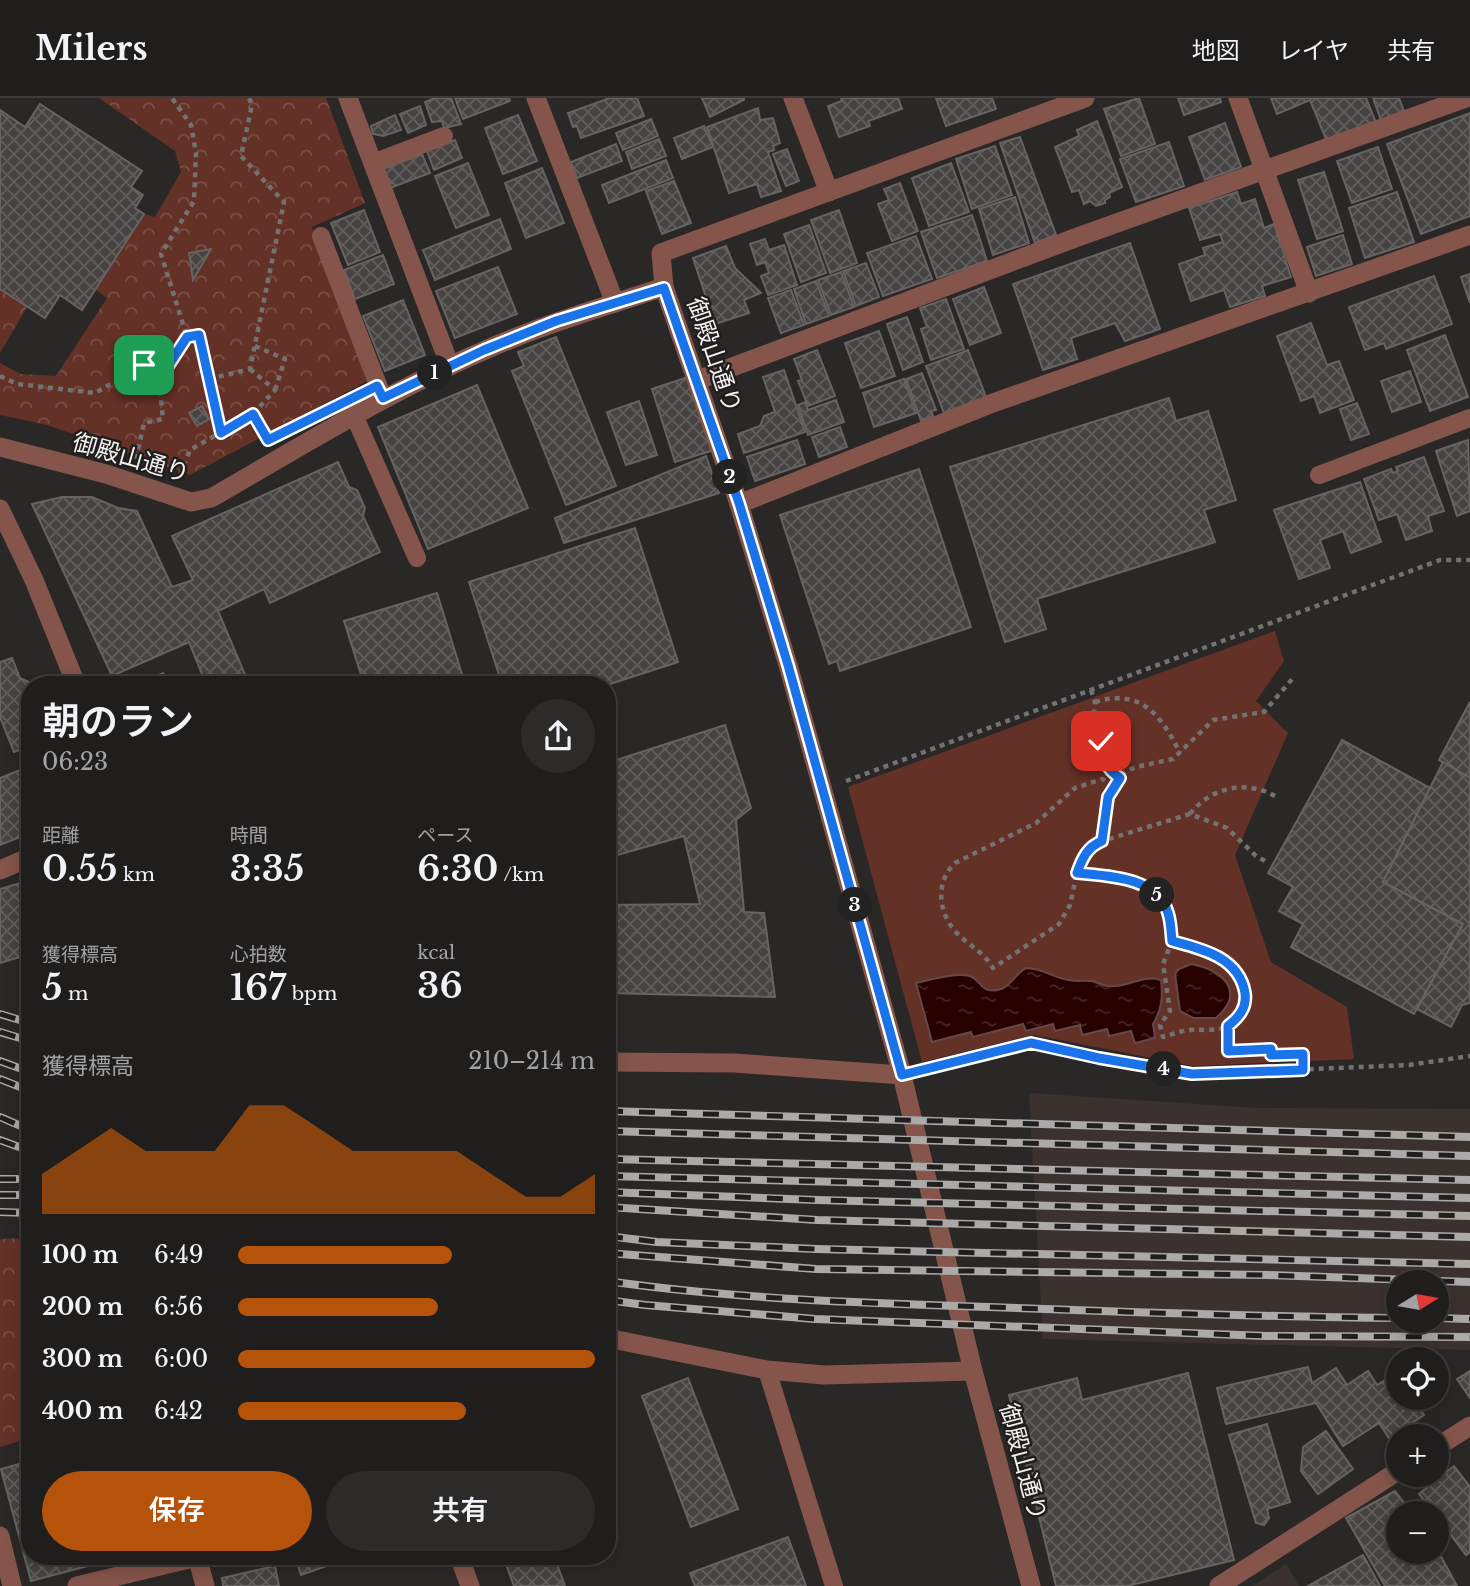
<!DOCTYPE html>
<html lang="ja">
<meta charset="utf-8">
<style>
body{margin:0;font-family:"Libre Baskerville","Noto Sans JP",serif;background:#2d2b2a;color:#f1f3f6;height:100vh;display:flex;flex-direction:column;font-size:26px;white-space:nowrap}
*{box-sizing:border-box;margin:0}
p{font-size:23px;color:#a2a2a4}
.icon{flex:none;width:38px;height:38px;fill:none;stroke:currentColor;stroke-width:2;stroke-linecap:round;stroke-linejoin:round}
.map{position:relative;flex:1;overflow:hidden}
.panel{position:absolute;left:21px;top:578px;width:595px;height:889px;display:flex;flex-direction:column;background:#201e1d;border-radius:28px;box-shadow:0 4px 18px #0003,0 0 0 2px #3d3c3b}
.panel>*{flex:none}
.needle{width:46px;rotate:79deg}
.buttons{position:absolute;left:1386px;top:1172px;display:grid;gap:14px}
.buttons a{display:grid;place-items:center;width:63px;height:63px;border-radius:50%;background:#201e1d;box-shadow:0 4px 18px #0003,0 0 0 2px #3d3c3b;font-size:35px}
.pin{position:absolute;display:grid;place-items:center;width:60px;height:60px;color:#fff;margin:-30px;border-radius:14px;box-shadow:0 4px 10px #0006}
.km{position:absolute;width:35px;height:35px;margin:-18px;border-radius:50%;background:#222;color:#fff;font-size:19px;line-height:35px;text-align:center}
.round{display:grid;place-items:center;flex:none;width:74px;height:74px;border-radius:37px;background:#2d2b2a}
.overview{display:flex;align-items:center;justify-content:space-between;height:119px;padding:0 21px}
h1{font-size:38px;font-weight:600;line-height:52px}
.metrics{display:grid;grid-template-columns:repeat(3,1fr);gap:10px;height:119px;padding:7px 21px}
.metrics div{display:grid;align-content:center}
.metrics b{font-size:35px;font-weight:600}
.metrics small{font-size:19px;font-weight:400}
.metrics p{font-size:19px}
.chart{height:196px;padding:14px 21px}
.chart p{display:flex;justify-content:space-between}
.chart svg{width:100%;height:126px;margin-top:7px;fill:#b45309;opacity:.7}
.action{display:flex;gap:14px;margin-top:auto;padding:14px 21px}
.action a{flex:1;height:80px;border-radius:42px;background:#b45309;color:#fff;font-size:28px;font-weight:600;line-height:80px;text-align:center}
.action a+a{background:#2d2b2a;color:#f1f3f6}
ul{padding:0 21px;list-style:none;font-size:23px}
li{display:grid;grid-template-columns:112px 84px 1fr;align-items:center;height:52px}
li i{height:18px;border-radius:9px;background:#b45309}
header{display:flex;align-items:center;gap:42px;box-sizing:border-box;height:98px;padding:0 35px;background:#201e1d;border-bottom:2px solid #3d3c3b}
header strong{font-size:33px}
nav{display:flex;gap:38px;margin-inline-start:auto;font-size:24px}
.map>svg:first-child{display:block}
</style>
<header>
<strong>Milers</strong>
<nav><a>地図</a><a>レイヤ</a><a>共有</a></nav>
</header>
<div class="map">
<svg width="1470" height="1488" viewBox="0 0 1470 1488">
<defs>
<pattern id="forest-crowns" width="20" height="18" patternUnits="userSpaceOnUse" patternTransform="scale(1.75)"><rect width="20" height="18" fill="#643127"/><path d="M2 6a3 3 0 1 1 6 0M12 15a3 3 0 1 1 6 0" fill="none" stroke="#7b4f47"/></pattern>
<pattern id="water-ripples" width="26" height="14" patternUnits="userSpaceOnUse" patternTransform="scale(1.75)"><rect width="26" height="14" fill="#270100"/><path d="M2 4q2-2 4 0t4 0M15 11q2-2 4 0t4 0" fill="none" stroke="#472626"/></pattern>
<pattern id="building-cross-hatch" width="8" height="8" patternUnits="userSpaceOnUse" patternTransform="scale(1.75)"><rect width="8" height="8" fill="#464342"/><path d="M0 0l8 8M0 8l8-8" fill="none" stroke="#615f5e"/></pattern>
</defs>
<rect width="100%" height="100%" fill="#2a2827"/>
<g fill="#3b3230" fill-rule="evenodd">
<path d="M1029,995l227,15 214,1v241l-427,-11zM1398,1185h39v38h-39z"/>
<path d="M1286,1466l13,22h-47z"/>
</g>
<path fill="#643127" d="M1275,533l9,30 -28,40 32,32 -53,122 36,107 76,45 7,52 -161,7 -159,-31 -112,27 -74,-275z"/>
<g fill="url(#forest-crowns)">
<path d="M99,0h227l39,105 -53,24 61,151 -183,97 -143,-50 -47,-10v-52l21,11 35,2 51,-78 -11,-8 48,-76 11,3 26,-45 -6,-21z"/>
<path d="M0,191l27,18 -27,46z"/>
<path d="M30,1140v200l-30,9v-208z"/>
</g>
<g fill="url(#water-ripples)" stroke="#644948" stroke-width="2">
<path d="M1191,866c31,6 56,27 25,54h-23l-13,-7 -5,-37 4,-5z"/>
<path d="M1026,870c17,0 27,10 43,12 7,2 15,0 22,1 6,1 11,4 16,5 19,3 34,-12 54,-6 2,17 1,29 -8,44l2,14 -20,5 -4,-12 -22,5 -2,-7 -25,6 -2,-10 -25,6 -2,-7 -27,7 -3,-7 -50,13 -2,-5 -39,10 -16,-59c14,-3 43,-12 56,-6 10,5 10,18 29,12 10,-3 15,-16 25,-21z"/>
</g>
<g fill="url(#building-cross-hatch)" stroke="#676363" stroke-width="2">
<path d="M435,0h16l10,26 -17,4 -2,-7 -10,1 -7,-20z"/>
<path d="M455,0h54l1,3 -47,18z"/>
<path d="M610,0h27l7,18 -63,22 -4,-12 -4,1 -5,-14z"/>
<path d="M702,0h42v2l-34,17z"/>
<path d="M841,0h57l4,11 -34,12 2,5 -31,11 -11,-31 14,-5z"/>
<path d="M936,0h56l4,11 -50,17z"/>
<path d="M1139,0l16,46 -34,12 -17,-47z"/>
<path d="M1178,0h42l1,4 -37,13z"/>
<path d="M1271,0h95l11,27 -49,19 -18,-44 -33,14z"/>
<path d="M1373,0h26l6,16 -23,9z"/>
<path d="M40,6l102,67 -11,16 12,8 -8,13 9,6 -62,96 -22,-15 -15,23 -45,-29v-179l25,17z"/>
<path d="M420,8l6,19 -18,8 -8,-19z"/>
<path d="M758,10l2,12 13,-2 7,25 -7,3 1,4 -6,2 13,39 -20,6 -4,-13 -28,9 -22,-66z"/>
<path d="M1470,15v103l-49,18 -34,-90z"/>
<path d="M395,17l6,15 -18,6 -10,-2 -2,-8z"/>
<path d="M518,17l19,46 -34,13 -18,-46z"/>
<path d="M651,21l7,17 -35,14 -7,-17z"/>
<path d="M1097,23l25,66 -13,6 1,4 -5,3v3l-9,3 -6,-5 -6,3 -5,-14 -7,2 -17,-45 24,-11 -2,-6z"/>
<path d="M1225,25l16,44 -36,13 -16,-43z"/>
<path d="M704,28l9,21 -31,12 -8,-21z"/>
<path d="M1020,39l36,98 -21,8 -35,-100z"/>
<path d="M659,41l7,17 -34,13 -6,-17z"/>
<path d="M455,42l7,18 -28,12 -7,-19z"/>
<path d="M1169,44l15,44 -48,16 -16,-43z"/>
<path d="M616,46l6,17 -45,17 -6,-16z"/>
<path d="M995,48l17,49 -40,14 -16,-50z"/>
<path d="M1378,49l14,42 -40,14 -15,-42z"/>
<path d="M787,51l12,32 -13,5 -13,-32z"/>
<path d="M422,56l8,19 -40,15 -7,-19z"/>
<path d="M666,62l7,18 -64,25 -7,-18z"/>
<path d="M468,65l21,52 -33,13 -21,-52z"/>
<path d="M951,65l18,49 -40,14 -17,-48z"/>
<path d="M542,70l22,55 -38,15 -21,-55z"/>
<path d="M1324,74l19,59 -26,8 -19,-59z"/>
<path d="M674,83l17,42 -29,11 -16,-43z"/>
<path d="M900,85l18,48 -26,10 -14,-37 11,-4 -5,-11z"/>
<path d="M1237,94l4,12 14,-5 9,29 10,-4 17,53 -29,9 3,10 -35,11 -6,-17 -33,11 -12,-37 26,-9 -2,-7 20,-6 -3,-8 -20,6 -11,-32z"/>
<path d="M1397,94l17,50 -49,16 -16,-50z"/>
<path d="M1015,99l14,46 -36,12 -14,-46z"/>
<path d="M364,112l16,42 -32,13 -17,-42z"/>
<path d="M839,112l18,53 -27,10 -19,-53z"/>
<path d="M972,117l15,46 -50,17 -16,-46z"/>
<path d="M500,121l11,30 -76,31 -12,-30z"/>
<path d="M809,127l17,48 -25,9 -17,-48z"/>
<path d="M1343,137l9,29 -36,12 -9,-29z"/>
<path d="M916,138l16,43 -49,17 -16,-43z"/>
<path d="M765,141l4,11 15,-5 13,40 -29,10 -7,-19 8,-3 -4,-11 -8,3 -7,-21z"/>
<path d="M1130,145l30,86 -35,12 -10,-18 -44,15 6,21 -34,11 -30,-86z"/>
<path d="M726,148l9,22 26,25 -17,7 5,13 -34,11 -22,-66z"/>
<path d="M211,151l-18,31 -4,-27z"/>
<path d="M383,157l11,29 -39,15 -11,-29z"/>
<path d="M866,165l13,34 -23,9 -13,-35z"/>
<path d="M498,169l19,47 -62,24 -19,-47z"/>
<path d="M841,174l13,35 -23,8 -13,-35z"/>
<path d="M1470,176v29l-9,-26z"/>
<path d="M1434,178l18,48 -66,25 -2,-6 -19,7 -16,-43z"/>
<path d="M816,183l13,35 -23,8 -12,-35z"/>
<path d="M984,189l17,46 -31,12 -17,-46z"/>
<path d="M791,192l13,35 -23,8 -13,-35z"/>
<path d="M946,201l18,50 -33,11 -10,-31 6,-2 -7,-19z"/>
<path d="M403,202l22,55 -40,16 -22,-55z"/>
<path d="M907,219l16,45 -20,8 -16,-46z"/>
<path d="M1311,225l16,42 12,-4 15,39 -34,13 -6,-17 -13,5 -24,-65z"/>
<path d="M879,233l16,45 -34,12 -16,-45z"/>
<path d="M1445,237l23,62 -38,14 -23,-61z"/>
<path d="M556,239l60,149 -50,19 -54,-134 12,-5 -6,-14z"/>
<path d="M817,252l18,46 -27,10 -10,-25 4,-1 -8,-21z"/>
<path d="M968,252l18,47 -42,16 -18,-47z"/>
<path d="M784,272l21,62 -61,21 -6,-19 22,-8 4,-10 11,-4 -12,-35z"/>
<path d="M1410,273l11,31 -29,10 -11,-31z"/>
<path d="M922,275l14,37 -5,1 2,5 -12,5 -15,-42z"/>
<path d="M691,278l23,74 -39,12 -23,-73z"/>
<path d="M904,281l12,34 -42,14 -11,-34z"/>
<path d="M477,287l51,123 -100,41 -50,-122z"/>
<path d="M1169,300l7,23 32,-10 28,89 -32,10 11,32 -178,57 9,30 -41,13 -55,-175z"/>
<path d="M836,302l8,22 -36,13 -10,-30 7,-3 3,8z"/>
<path d="M639,303l18,54 -31,10 -19,-53z"/>
<path d="M1357,305l12,31 -18,6 -11,-31z"/>
<path d="M202,308l7,13 -12,7 -8,-13z"/>
<path d="M840,329l7,20 -28,10 -7,-20z"/>
<path d="M797,342l8,24 -50,17 -8,-24z"/>
<path d="M1468,342l2,71 -13,5 -21,-65z"/>
<path d="M706,358l13,37 -155,50 -9,-25z"/>
<path d="M1424,359l20,54 -16,5 4,15 -26,9 -9,-26 -18,6 -15,-41 27,-10 2,4 5,-2 -2,-4z"/>
<path d="M338,364l11,25 8,3 8,18 -2,8 17,36 -110,51 -6,-14 -46,22 31,73h-43l-17,-42 -77,34 -80,-172 30,-7h30l26,11 19,3 35,76 21,-7 -21,-44z"/>
<path d="M919,371l52,158 -131,44 -3,-10 -8,3 -49,-149z"/>
<path d="M1360,384l21,60 -30,11 -8,-22 -23,9 10,28 -31,11 -25,-69z"/>
<path d="M635,430l43,134 -71,23 -105,-1 -33,-102z"/>
<path d="M437,495l28,91h-101l-20,-63z"/>
<path d="M12,560l8,20 13,6h-3v62l-16,6 -14,-35v-55z"/>
<path d="M163,575l5,11h-31z"/>
<path d="M1470,604v76l-31,-18z"/>
<path d="M725,627l26,83 -15,12 8,92 20,1 11,84 -168,-4v-88l93,-1 -16,-68 -77,22v-95z"/>
<path d="M1342,642l88,48 -47,94 80,42 -49,90 -123,-67 12,-23 -24,-13 14,-24 -25,-14z"/>
<path d="M1443,664l27,16v225l-8,2 -11,22 -34,-18 46,-85 -80,-42z"/>
<path d="M30,668v67l-30,12v-67z"/>
<path d="M30,782v74l-30,9v-74z"/>
<path d="M1308,1269l4,16 24,-15 11,17 21,-14 9,14 19,-12 2,3v22h15l11,17 -35,23 -10,-15 -36,23 -27,-43 -90,21 -9,-36z"/>
<path d="M1470,1273v27l-13,-19z"/>
<path d="M1188,1275l46,187 -107,26h-71l-47,-191 68,-17 5,22z"/>
<path d="M688,1280l50,131 -47,18 -49,-131z"/>
<path d="M1267,1326l23,78 -23,7 2,9 -5,7 -8,-2 -27,-88z"/>
<path d="M1326,1333l27,38 -35,25 -17,-23 2,-24z"/>
<path d="M30,1363v95h62l3,8 -64,17 -30,-112z"/>
<path d="M1454,1368l16,21v65l-4,3 -29,-38v-3h-3l-15,-20z"/>
<path d="M1395,1393l18,23h-15v38h39v-3l20,37h-72l-39,-68z"/>
<path d="M788,1439l18,49h-111l-5,-13z"/>
<path d="M1363,1457l17,31h-72z"/>
<path d="M295,1458h60l-54,19z"/>
<path d="M503,1458h51l11,30h-51z"/>
<path d="M275,1468l4,20h-56l-1,-8z"/>
</g>
<g fill="none" stroke-linecap="round" stroke-linejoin="round">
<g stroke="#747271" stroke-width="4.5" stroke-dasharray="5 5" stroke-linecap="butt">
<path d="M187,239l12,-2 22,98"/>
<path d="M255,248l30,13 -10,31"/>
<path d="M250,271l25,21 -22,24"/>
<path d="M0,278l17,8 78,9 49,-28 15,14"/>
<path d="M209,281l41,-10 34,-167 -43,-46 11,-51 -3,-7"/>
<path d="M136,361l8,-36 19,-4 -4,-39 28,-43 -26,-83 33,-53 2,-48 -5,-28 -19,-27"/>
<path d="M180,377l10,-25 63,-36 14,25"/>
<path d="M1091,592l4,12 -2,23 9,2c-2,22 -1,38 18,51"/>
<path d="M1095,604c46,-14 66,13 85,51"/>
<path d="M846,683l594,-221h30"/>
<path d="M1114,687l-12,-6 -27,9 -39,35 -81,40c-22,21 -16,55 6,74 12,11 23,16 32,31l66,-44 11,-19 7,-32 33,3 22,6 22,10 8,8 6,13 4,28 -9,23 7,47 -10,14 3,12c9,-3 18,-6 27,-7 12,-1 26,2 38,-4 8,-3 14,-12 16,-20 13,-42 -44,-57 -72,-65"/>
<path d="M1190,716c20,-26 55,-35 85,-18"/>
<path d="M1102,743l6,-44 17,-25 11,-5 37,-8 40,-39 51,-8 29,-34"/>
<path d="M1077,775l5,-16 14,-14 94,-29 37,14 29,28 11,6"/>
<path d="M1229,928l-1,24 43,-1v6l32,-1v16"/>
<path d="M925,971l106,-26 68,15 93,16 217,-9 61,-9"/>
</g>
<g stroke="#85554b" stroke-width="18">
<path d="M373,65l71,-27"/>
<path d="M321,138l62,162"/>
<path d="M354,317l63,143"/>
<path d="M1319,377l151,-57"/>
<path d="M767,1272l67,216"/>
</g>
<g stroke="#85554b" stroke-width="19">
<path d="M348,0l102,268"/>
<path d="M536,0l79,205"/>
<path d="M793,0l36,94"/>
<path d="M1238,0l71,195"/>
<path d="M698,282l377,-142 391,-140"/>
<path d="M0,349l106,27 85,28 20,-4c89,-51 177,-106 272,-147 58,-26 120,-44 181,-64"/>
<path d="M739,406l254,-101 477,-168"/>
<path d="M0,411l34,71 42,104"/>
<path d="M0,772l30,-13"/>
<path d="M607,964l127,1 168,12"/>
<path d="M607,1240l160,32 57,5 149,-4"/>
<path d="M1437,1349l33,-21"/>
<path d="M0,1438l12,50"/>
<path d="M197,1458l8,30"/>
<path d="M459,1458l11,30"/>
<path d="M77,1488l120,-29"/>
<path d="M1031,1488l-58,-215 -71,-296 -114,-410 -49,-161 -75,-217 -3,-34 424,-155"/>
<path d="M1219,1488l179,-115"/>
</g>
<g stroke="#acaaa9" stroke-width="8">
<g id="rail">
<path d="M0,916l30,9"/>
<path d="M0,934l30,9"/>
<path d="M0,963l30,11"/>
<path d="M0,981l30,12"/>
<path d="M607,1013l863,26"/>
<path d="M0,1019l30,13"/>
<path d="M607,1033l863,25"/>
<path d="M0,1042l30,11"/>
<path d="M607,1061l863,21"/>
<path d="M607,1078l863,22"/>
<path d="M0,1081h17"/>
<path d="M607,1094l210,8 653,16"/>
<path d="M0,1097h30"/>
<path d="M607,1109l210,13 653,17"/>
<path d="M0,1114l30,1"/>
<path d="M607,1138l50,6 159,7 654,15"/>
<path d="M607,1155l209,16 451,6 203,7"/>
<path d="M607,1183c127,18 255,22 382,26 136,5 273,10 409,11"/>
<path d="M607,1202l38,5 170,14 451,17 204,1"/>
<path d="M1437,1220l33,1"/>
</g>
</g>
<use href="#rail" stroke="#211e1e" stroke-width="5" stroke-dasharray="16" stroke-linecap="butt"/>
</g>
<g fill="none" stroke-linecap="round" stroke-linejoin="round">
<g stroke="#fff" stroke-width="14">
<path id="route" d="M144,267l15,15 28,-43 12,-2 22,98 32,-19 15,26 109,-54 6,12 101,-48 72,-29 108,-33 75,215 49,162 114,410 129,-32 68,15 93,16 111,-4v-16l-32,1v-6l-43,2v-25c11,-9 19,-18 17,-33 -6,-36 -43,-44 -73,-52 -1,-9 -1,-19 -4,-28 -10,-36 -60,-37 -91,-40 5,-14 10,-26 25,-32l6,-44 12,-19c-15,-10 -18,-20 -19,-37"/>
</g>
<use href="#route" stroke="#1a73e8" stroke-width="9"/>
</g>
<g text-anchor="middle" stroke-width="5" stroke-linejoin="round" paint-order="stroke">
<g font-size="24" fill="#f4f2f1" stroke="#211e1e">
<text transform="translate(714 257) rotate(71)" y="8">御殿山通り</text>
<text transform="translate(131 360) rotate(16)" y="8">御殿山通り</text>
<text transform="translate(1023 1364) rotate(75)" y="8">御殿山通り</text>
</g>
</g>
</svg>
<div class="buttons">
<a><svg class="needle" viewBox="-14 -14 28 28"><path d="M0-13l5 13h-10z" fill="#e53935"/><path d="M0 13l5-13h-10z" fill="#a2a2a4"/></svg></a>
<a><svg class="icon" aria-label="locate" viewBox="0 0 24 24"><circle cx="12" cy="12" r="6"/><path d="M12 2v4M12 18v4M2 12h4M18 12h4"/></svg></a>
<a>+</a>
<a>−</a>
</div>
<div class="pin" style="left:144px;top:267px;background:#1e9e55"><svg class="icon" aria-label="arrive" viewBox="0 0 24 24"><path d="M6 21V4h12l-3 4 3 4H6"/></svg></div>
<div class="pin" style="left:1101px;top:643px;background:#d93025"><svg class="icon" aria-label="check" viewBox="0 0 24 24"><path d="M5 12l5 5 9-10"/></svg></div>
<b class="km" style="left:435px;top:275px">1</b>
<b class="km" style="left:730px;top:379px">2</b>
<b class="km" style="left:855px;top:807px">3</b>
<b class="km" style="left:1164px;top:971px">4</b>
<b class="km" style="left:1157px;top:797px">5</b>
<section class="panel">
<div class="overview"><div><h1>朝のラン</h1><p>06:23</p></div><a class="round"><svg class="icon" aria-label="share" viewBox="0 0 24 24"><path d="M12 15V3M7 8l5-5 5 5M5 13v7h14v-7"/></svg></a></div>
<div class="metrics">
<div><p>距離</p><b>0.55<small> km</small></b></div>
<div><p>時間</p><b>3:35</b></div>
<div><p>ペース</p><b>6:30<small> /km</small></b></div>
</div>
<div class="metrics">
<div><p>獲得標高</p><b>5<small> m</small></b></div>
<div><p>心拍数</p><b>167<small> bpm</small></b></div>
<div><p>kcal</p><b>36</b></div>
</div>
<div class="chart"><p><span>獲得標高</span>210–214 m</p>
<svg viewBox="0 0 160 44" preserveAspectRatio="none"><path d="M0 44V30L10 22L20 14L30 22L40 22L50 22L60 6L70 6L80 14L90 22L100 22L110 22L120 22L130 30L140 38L150 38L160 30V44z"/></svg>
</div>
<ul>
<li><b>100 m</b>6:49<i style="width:60%"></i></li>
<li><b>200 m</b>6:56<i style="width:56%"></i></li>
<li><b>300 m</b>6:00<i style="width:100%"></i></li>
<li><b>400 m</b>6:42<i style="width:64%"></i></li>
</ul>
<div class="action"><a>保存</a><a>共有</a></div>
</section>
</div>
